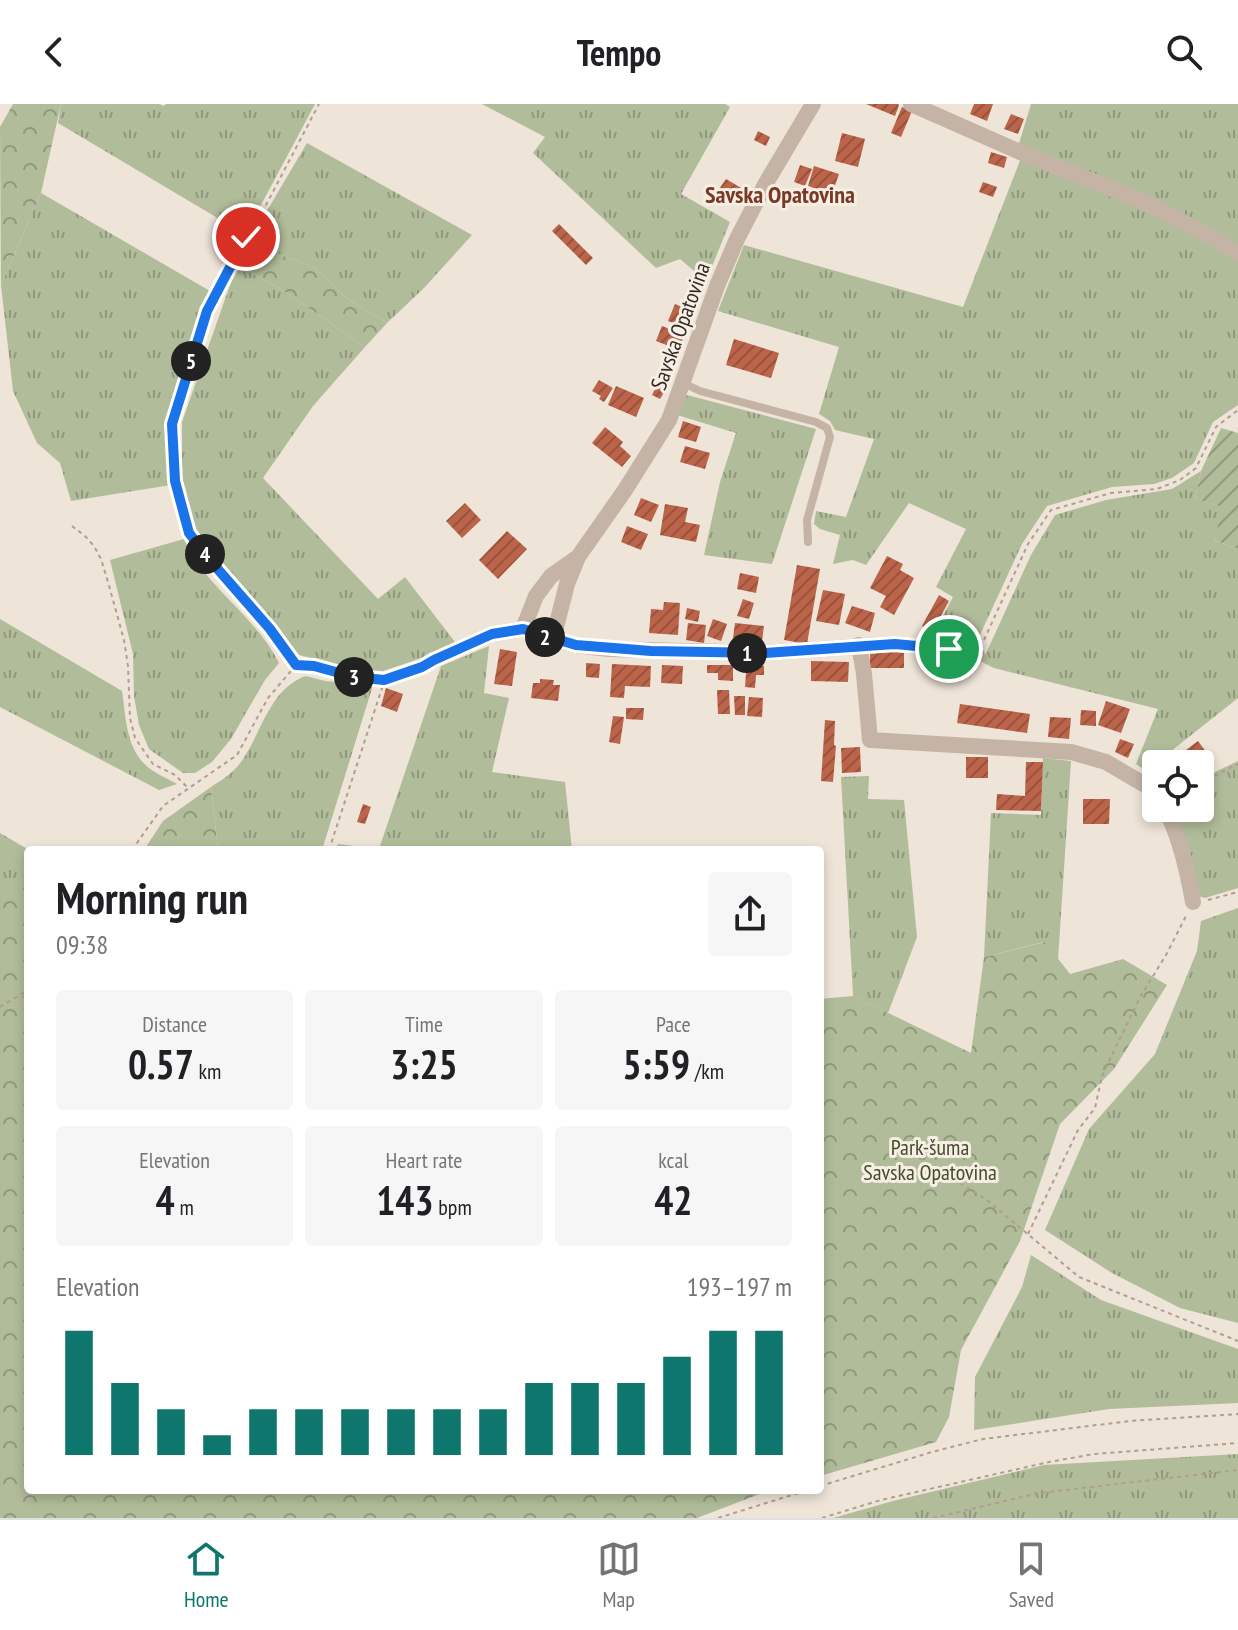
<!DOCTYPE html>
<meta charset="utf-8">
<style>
body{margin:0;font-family:"PT Sans Narrow",sans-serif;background:#f6f6f6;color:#202124;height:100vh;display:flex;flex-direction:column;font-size:30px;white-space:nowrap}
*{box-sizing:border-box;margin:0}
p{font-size:26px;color:#757577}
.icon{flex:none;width:44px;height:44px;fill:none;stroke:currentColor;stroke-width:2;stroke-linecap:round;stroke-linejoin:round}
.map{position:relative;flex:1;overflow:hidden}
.side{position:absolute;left:24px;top:742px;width:800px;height:648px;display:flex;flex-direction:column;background:#fff;border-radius:8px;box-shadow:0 4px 12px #0003}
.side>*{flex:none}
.controls{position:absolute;left:1142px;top:646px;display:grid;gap:16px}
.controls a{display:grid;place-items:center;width:72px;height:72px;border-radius:8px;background:#fff;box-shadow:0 4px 12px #0003;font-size:40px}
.pin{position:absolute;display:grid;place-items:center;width:68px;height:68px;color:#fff;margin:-34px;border:4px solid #fff;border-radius:50%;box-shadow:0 2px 8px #0007}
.km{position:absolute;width:40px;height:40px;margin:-20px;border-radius:50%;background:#222;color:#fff;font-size:22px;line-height:40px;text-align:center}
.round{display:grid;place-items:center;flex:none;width:84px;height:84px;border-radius:8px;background:#f6f6f6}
.headline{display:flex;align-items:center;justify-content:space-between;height:136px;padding:0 32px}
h1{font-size:44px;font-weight:700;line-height:60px}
.figures{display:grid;grid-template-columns:repeat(3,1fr);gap:12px;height:136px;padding:8px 32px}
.figures div{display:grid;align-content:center;border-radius:8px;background:#f6f6f6;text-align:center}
.figures b{font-size:40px;font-weight:700}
.figures small{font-size:22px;font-weight:400}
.figures p{font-size:22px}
.chart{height:224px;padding:16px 32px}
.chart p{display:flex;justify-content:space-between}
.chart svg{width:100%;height:144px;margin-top:8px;stroke:#0f766e;stroke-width:6}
header{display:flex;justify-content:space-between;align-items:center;height:104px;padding:0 32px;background:#fff;font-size:36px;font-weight:700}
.menu{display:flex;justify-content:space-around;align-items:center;height:112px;border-top:2px solid #e0e0e0;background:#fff;font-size:22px;color:#757577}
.menu a{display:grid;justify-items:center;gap:4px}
.menu .active{color:#0f766e}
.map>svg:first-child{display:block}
</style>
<header><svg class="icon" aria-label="back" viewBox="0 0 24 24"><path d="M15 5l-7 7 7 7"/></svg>Tempo<svg class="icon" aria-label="search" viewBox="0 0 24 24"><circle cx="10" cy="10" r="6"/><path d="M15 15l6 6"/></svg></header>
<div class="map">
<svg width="1238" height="1414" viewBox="0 0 1238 1414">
<defs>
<pattern id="grass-tufts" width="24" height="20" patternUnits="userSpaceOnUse" patternTransform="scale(2)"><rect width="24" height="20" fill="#b1bc9a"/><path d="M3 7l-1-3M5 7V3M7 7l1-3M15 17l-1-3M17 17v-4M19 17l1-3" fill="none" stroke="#91997d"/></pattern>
<pattern id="forest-crowns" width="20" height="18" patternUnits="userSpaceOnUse" patternTransform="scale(2)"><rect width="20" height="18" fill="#b1bc9a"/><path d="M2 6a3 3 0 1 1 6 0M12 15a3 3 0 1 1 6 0" fill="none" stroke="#91997d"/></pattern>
<pattern id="garden-furrows" width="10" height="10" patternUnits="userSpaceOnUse" patternTransform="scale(2)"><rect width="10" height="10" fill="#b1bc9a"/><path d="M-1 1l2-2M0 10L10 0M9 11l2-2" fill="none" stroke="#91997d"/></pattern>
<pattern id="building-hatch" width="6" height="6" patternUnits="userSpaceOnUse" patternTransform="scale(2)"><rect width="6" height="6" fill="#bb644a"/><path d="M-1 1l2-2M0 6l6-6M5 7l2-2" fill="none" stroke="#99533d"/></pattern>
</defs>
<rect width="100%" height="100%" fill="#eee4d8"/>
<g fill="url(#grass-tufts)">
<path d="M61,0h98l5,2 2,-2h149l-54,101 -20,27 -183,-109z"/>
<path d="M482,0h243l5,3 -49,87 49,28 -24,59 -26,-22 -24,9 -123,-115 12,-16z"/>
<path d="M1031,0h207v146l-220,-103z"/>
<path d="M307,39l165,92 -48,53 -37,35 -41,-25 -32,-31 -66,-24z"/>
<path d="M1021,54l125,50 92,52v145l-25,17 -19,41 -22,15 -18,6 -42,3 -65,19 -25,38 -49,106 -44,-8 24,-45 -17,-10 30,-58 -57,-26 -43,62 -13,-5 -20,4 7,-29 -20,-6 -6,-5 2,-13 30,6 28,-78 -39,-9 -5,-9 -11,-7 20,-67 -121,-36 26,-66 219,62z"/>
<path d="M41,89l169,98 -6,13 -15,43 -20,64 2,74 -100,16 -11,-38 -23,-20 -24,-52 -12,-106z"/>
<path d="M237,161l47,26 81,56 -52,59 -50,72 115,121 27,-22 50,65 -33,16 -39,13 -27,-2 -57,-14 -24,-31 -50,-56 -30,-40 -13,-47v-59z"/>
<path d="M687,291l129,34 -44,135 -68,-9 16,-73 16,-49 -59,-18z"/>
<path d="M1201,367l-6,28 29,8 -10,33 24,9v149l-92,73 -10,-7 22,-55 -164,-41 -12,-6 49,-107 24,-40 51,-15 66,-11z"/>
<path d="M184,435c21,48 71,76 95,124l-14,17 -34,59 -19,23 -17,11h-12l-34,-24 -10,-24 -5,-29 -1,-42 -23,-94z"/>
<path d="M0,515l122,72c4,27 4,59 27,77 8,6 19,11 28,16l-18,6 -159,-83z"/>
<path d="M489,542l-5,47 25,5 -17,74 73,10 7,68h-236l2,-6 41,5 62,-183z"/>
<path d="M306,572l19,5 48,4 -51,165h-104l-7,-63c11,-7 22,-14 30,-25 21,-29 28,-73 65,-86z"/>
<path d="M1043,654l28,3 -13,199 -14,-18 -60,15 7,-144 50,2z"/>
<path d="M1238,657v127l-33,10 -7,-2 -27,-88h29v-29z"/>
<path d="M869,672l-1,23 36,1 13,137 -29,76 -35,-17 -12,-219z"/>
<path d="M0,729l29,17 -1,25 -8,-1 -11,25 -9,-4z"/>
<path d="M1238,804v415l-58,-15 -68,-35 -67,-43 44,-101 66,-75 42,-103 4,-30z"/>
<path d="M1031,1151l70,45 137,49v54l-129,6 -135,21 1,-53 47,-90z"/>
<path d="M1238,1350v64h-405l60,-17 151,-36z"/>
</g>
<g fill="url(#forest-crowns)">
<path d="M13,0h48l-20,89 -40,92 -1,-158z"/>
<path d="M248,139l66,24 32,31 41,25 -22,24 -81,-56 -47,-26z"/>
<path d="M211,683l7,63h-74l19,-29z"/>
<path d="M20,769l8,2v615h742l-73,28h-697v-623l9,3z"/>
<path d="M1045,838l25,32 53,-15 44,26 -53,84 -54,55 -40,117 -59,109 -12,67 -13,25 -116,34v-477l33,-3 118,57 13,-96z"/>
</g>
<path fill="url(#garden-furrows)" d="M1221,324l17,5v116l-24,-9 9,-33 -28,-8 6,-28z"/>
<g fill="url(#building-hatch)">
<path d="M866,0h32l1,1 -4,11z"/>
<path d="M974,0h19l-6,17 -17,-7z"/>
<path d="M902,3l10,4 -11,26 -10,-4z"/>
<path d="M1011,10l13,5 -6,15 -14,-5z"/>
<path d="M758,27l12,6 -4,9 -12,-6z"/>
<path d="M842,29l23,6 -7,28 -23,-6z"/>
<path d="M991,48l16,5 -3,11 -16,-5z"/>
<path d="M800,61l12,4 -7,17 -11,-4z"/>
<path d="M814,62l25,8 -7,20 -24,-8z"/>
<path d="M726,75l17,10 -11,17 -17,-11z"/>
<path d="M983,78l14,5 -4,10 -14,-5z"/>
<path d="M559,120l34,34 -7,7 -34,-34z"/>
<path d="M675,200l19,8 -7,16 -19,-7z"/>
<path d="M662,222l22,9 -5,15 -23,-9z"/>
<path d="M734,235l45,14 -8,25 -45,-13z"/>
<path d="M599,276l14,8 -9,14 -5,-3 2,-3 -9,-5z"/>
<path d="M659,277l9,5 -8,13 -8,-4z"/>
<path d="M616,282l28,12 -8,19 -28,-12z"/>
<path d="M683,317l18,6 -5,15 -18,-5z"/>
<path d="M605,323l18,15 -3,4 11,10 -9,11 -30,-24z"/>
<path d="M685,342l25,7 -5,16 -25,-7z"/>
<path d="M641,394l18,7 -8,17 -17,-7z"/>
<path d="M465,399l16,17 -19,18 -16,-17z"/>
<path d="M665,400l23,4 -3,14 15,3 -4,17 -36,-7z"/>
<path d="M627,422l21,8 -7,16 -20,-8z"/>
<path d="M507,427l20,18 -29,30 -19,-19z"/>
<path d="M887,452l16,8 -3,6 14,8 -20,37 -14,-8 6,-11 -16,-8z"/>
<path d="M797,461l23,4 -13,75 -23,-4z"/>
<path d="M740,469l19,4 -3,16 -19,-4z"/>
<path d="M823,486l22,4 -6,31 -23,-4z"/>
<path d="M939,491l10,6 -17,31 -10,-6z"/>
<path d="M743,495l11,4 -5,16 -12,-3z"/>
<path d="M664,498l16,1 -2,32 -29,-2 2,-24 12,1z"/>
<path d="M852,502l23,7 -5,19 -25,-9z"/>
<path d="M687,504l13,3 -2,11 -13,-3z"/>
<path d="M713,515l14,5 -6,17 -14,-5z"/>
<path d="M688,519l18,2 -2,18 -18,-3z"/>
<path d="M735,519l29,3 -2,15 -29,-3z"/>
<path d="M500,545l17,3 -5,34 -18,-2z"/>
<path d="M870,546l34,1v17h-34z"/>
<path d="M935,553l17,1 -2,21 -17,-1z"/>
<path d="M811,557l38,1 -1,20 -37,-1z"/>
<path d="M586,559l14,1 -1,14 -13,-1z"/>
<path d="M612,560l39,2 -1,21 -25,-1 -1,12 -14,-1z"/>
<path d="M662,561l21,1 -1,18 -21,-1z"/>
<path d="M707,561h26v16l-15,-1v-7h-11z"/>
<path d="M751,561l13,1v9h-8l-1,13 -10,-1 1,-14h4z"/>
<path d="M540,575l14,1 -1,5h7l-2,16 -27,-3 2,-15h7z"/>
<path d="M386,584l17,6 -6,18 -16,-6z"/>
<path d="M717,586h12l1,24h-12z"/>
<path d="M734,592h11v19h-10z"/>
<path d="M749,593l14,1 -1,19 -15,-1z"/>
<path d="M1106,597l24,8 -9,24 -23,-8z"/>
<path d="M960,600l70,10 -3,19 -70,-10z"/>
<path d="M626,604h18l-1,12 -17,-1z"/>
<path d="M1081,606l15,1v15l-16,-1z"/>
<path d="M613,612l11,1 -4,27 -11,-2z"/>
<path d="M1050,613l21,1 -2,21 -21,-2z"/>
<path d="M825,616l10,1 -1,24 2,1 -3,36 -12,-1z"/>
<path d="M1120,635l14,5 -6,14 -13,-6z"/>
<path d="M1198,637l14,19 -12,9v-5h-10l-8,-11z"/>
<path d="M860,643l1,25 -19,1 -1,-25z"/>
<rect x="966" y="653" width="22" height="21"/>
<path d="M1026,658h17l-2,49 -45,-1 1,-16 28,2z"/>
<path d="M1083,695h27l-1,25h-26z"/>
<path d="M363,700l8,3 -6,17 -8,-2z"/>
</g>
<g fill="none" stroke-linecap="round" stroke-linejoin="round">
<g stroke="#b09e90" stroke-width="2" stroke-dasharray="4 4" stroke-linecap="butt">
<path d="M72,422l13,10 9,10 7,13 7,23 16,58 4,26 2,52 5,20 18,26 22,11 13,13"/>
<path d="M984,536l44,-96 23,-34 60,-17 46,-4 23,-9 16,-12 20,-41 22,-17"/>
<path d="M296,561l-26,-36 -55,-63 -26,-33 -14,-52 -3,-57 35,-113 39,-74 20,-32 53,-101"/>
<path d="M1200,679l38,-19"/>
<path d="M132,746l31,-44 74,-51 31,-57 28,-33 18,1 40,11 30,3 35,-12"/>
<path d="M329,746l55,-168"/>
<path d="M1208,796l30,-8"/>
<path d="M0,903l28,-17"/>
<path d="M919,1054l68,42 92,77 159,64"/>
<path d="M1028,1130l50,-104 17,-22 7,-32 37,-77 27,-44 20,-39"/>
<path d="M820,1382l112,-34 51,-13 147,-18 108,-7"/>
<path d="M718,1414l90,-28"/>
<path d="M822,1414l59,-18 168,-38 45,-8 144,-11"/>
<path d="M933,1414l106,-25 199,-23"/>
</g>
<path stroke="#c5b4a6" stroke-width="8" d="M683,279l17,8 116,31 11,6 3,9 -23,83 1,22"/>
<g stroke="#c5b4a6" stroke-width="16">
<path d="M911,0l109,48 127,51 68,36 23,15"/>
<path d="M578,453l-11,27 -14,55 -30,-10 13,-33 15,-20 27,-19 47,-67 44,-70 48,-134 20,-47 29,-56 47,-79"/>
<path d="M553,535l23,6 32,4 157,4 130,-9 54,5 28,6"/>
<path d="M859,541l5,29 6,66 201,12 35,10 46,27 4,5"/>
<path d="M434,556l58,-26 31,-5"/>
<path d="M1165,704c15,30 22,61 28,94"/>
</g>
</g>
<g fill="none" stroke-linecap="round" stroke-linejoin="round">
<g stroke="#fff" stroke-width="16">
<path id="route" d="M246,133l-39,74 -35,113 3,57 14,52 26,33 55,63 26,36 18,1 40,11 30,3 38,-13 12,-7 58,-26 31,-5 53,16 75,6 114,2 130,-9 54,5"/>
</g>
<use href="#route" stroke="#1a73e8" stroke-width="10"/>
</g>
<g text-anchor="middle" stroke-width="6" stroke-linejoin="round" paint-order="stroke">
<g font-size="22" fill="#322a26" stroke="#f7eee4">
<text transform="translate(680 222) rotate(-70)" y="8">Savska Opatovina</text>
</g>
<g font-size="22" fill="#424e2c" stroke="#f7eee4">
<text x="930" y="1051">Park-šuma<tspan x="930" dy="25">Savska Opatovina</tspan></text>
</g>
<g font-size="24" font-weight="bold" fill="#793926" stroke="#f7eee4">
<text x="780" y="99">Savska Opatovina</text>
</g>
</g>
</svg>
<div class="controls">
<a><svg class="icon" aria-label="locate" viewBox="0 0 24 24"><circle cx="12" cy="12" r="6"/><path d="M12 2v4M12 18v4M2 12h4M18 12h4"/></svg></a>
</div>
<div class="pin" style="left:949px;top:545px;background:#1e9e55"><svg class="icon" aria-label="arrive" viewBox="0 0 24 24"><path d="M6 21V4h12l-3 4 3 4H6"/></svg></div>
<div class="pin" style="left:246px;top:133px;background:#d93025"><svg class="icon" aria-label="check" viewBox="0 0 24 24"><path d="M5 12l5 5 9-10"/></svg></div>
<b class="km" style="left:747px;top:549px">1</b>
<b class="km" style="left:545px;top:533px">2</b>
<b class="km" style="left:354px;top:573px">3</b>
<b class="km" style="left:205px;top:450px">4</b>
<b class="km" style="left:191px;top:257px">5</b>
<section class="side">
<div class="headline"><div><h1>Morning run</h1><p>09:38</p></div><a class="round"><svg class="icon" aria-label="share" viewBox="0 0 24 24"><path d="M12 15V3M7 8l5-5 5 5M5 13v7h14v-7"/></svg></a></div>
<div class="figures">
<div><p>Distance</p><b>0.57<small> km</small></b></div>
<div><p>Time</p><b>3:25</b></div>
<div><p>Pace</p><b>5:59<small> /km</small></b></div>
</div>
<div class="figures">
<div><p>Elevation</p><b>4<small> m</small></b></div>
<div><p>Heart rate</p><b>143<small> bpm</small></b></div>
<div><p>kcal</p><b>42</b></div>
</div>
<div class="chart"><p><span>Elevation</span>193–197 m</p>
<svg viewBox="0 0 160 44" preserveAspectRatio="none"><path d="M5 44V6M15 44V22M25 44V30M35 44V38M45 44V30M55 44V30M65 44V30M75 44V30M85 44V30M95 44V30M105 44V22M115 44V22M125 44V22M135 44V14M145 44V6M155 44V6"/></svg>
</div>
</section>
</div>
<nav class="menu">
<a class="active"><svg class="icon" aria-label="home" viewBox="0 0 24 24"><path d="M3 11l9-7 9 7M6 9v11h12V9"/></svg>Home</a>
<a><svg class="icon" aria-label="map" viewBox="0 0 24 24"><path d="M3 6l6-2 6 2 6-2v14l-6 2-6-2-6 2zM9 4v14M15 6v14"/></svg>Map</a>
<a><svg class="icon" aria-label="saved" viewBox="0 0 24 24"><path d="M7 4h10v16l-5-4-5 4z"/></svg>Saved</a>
</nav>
